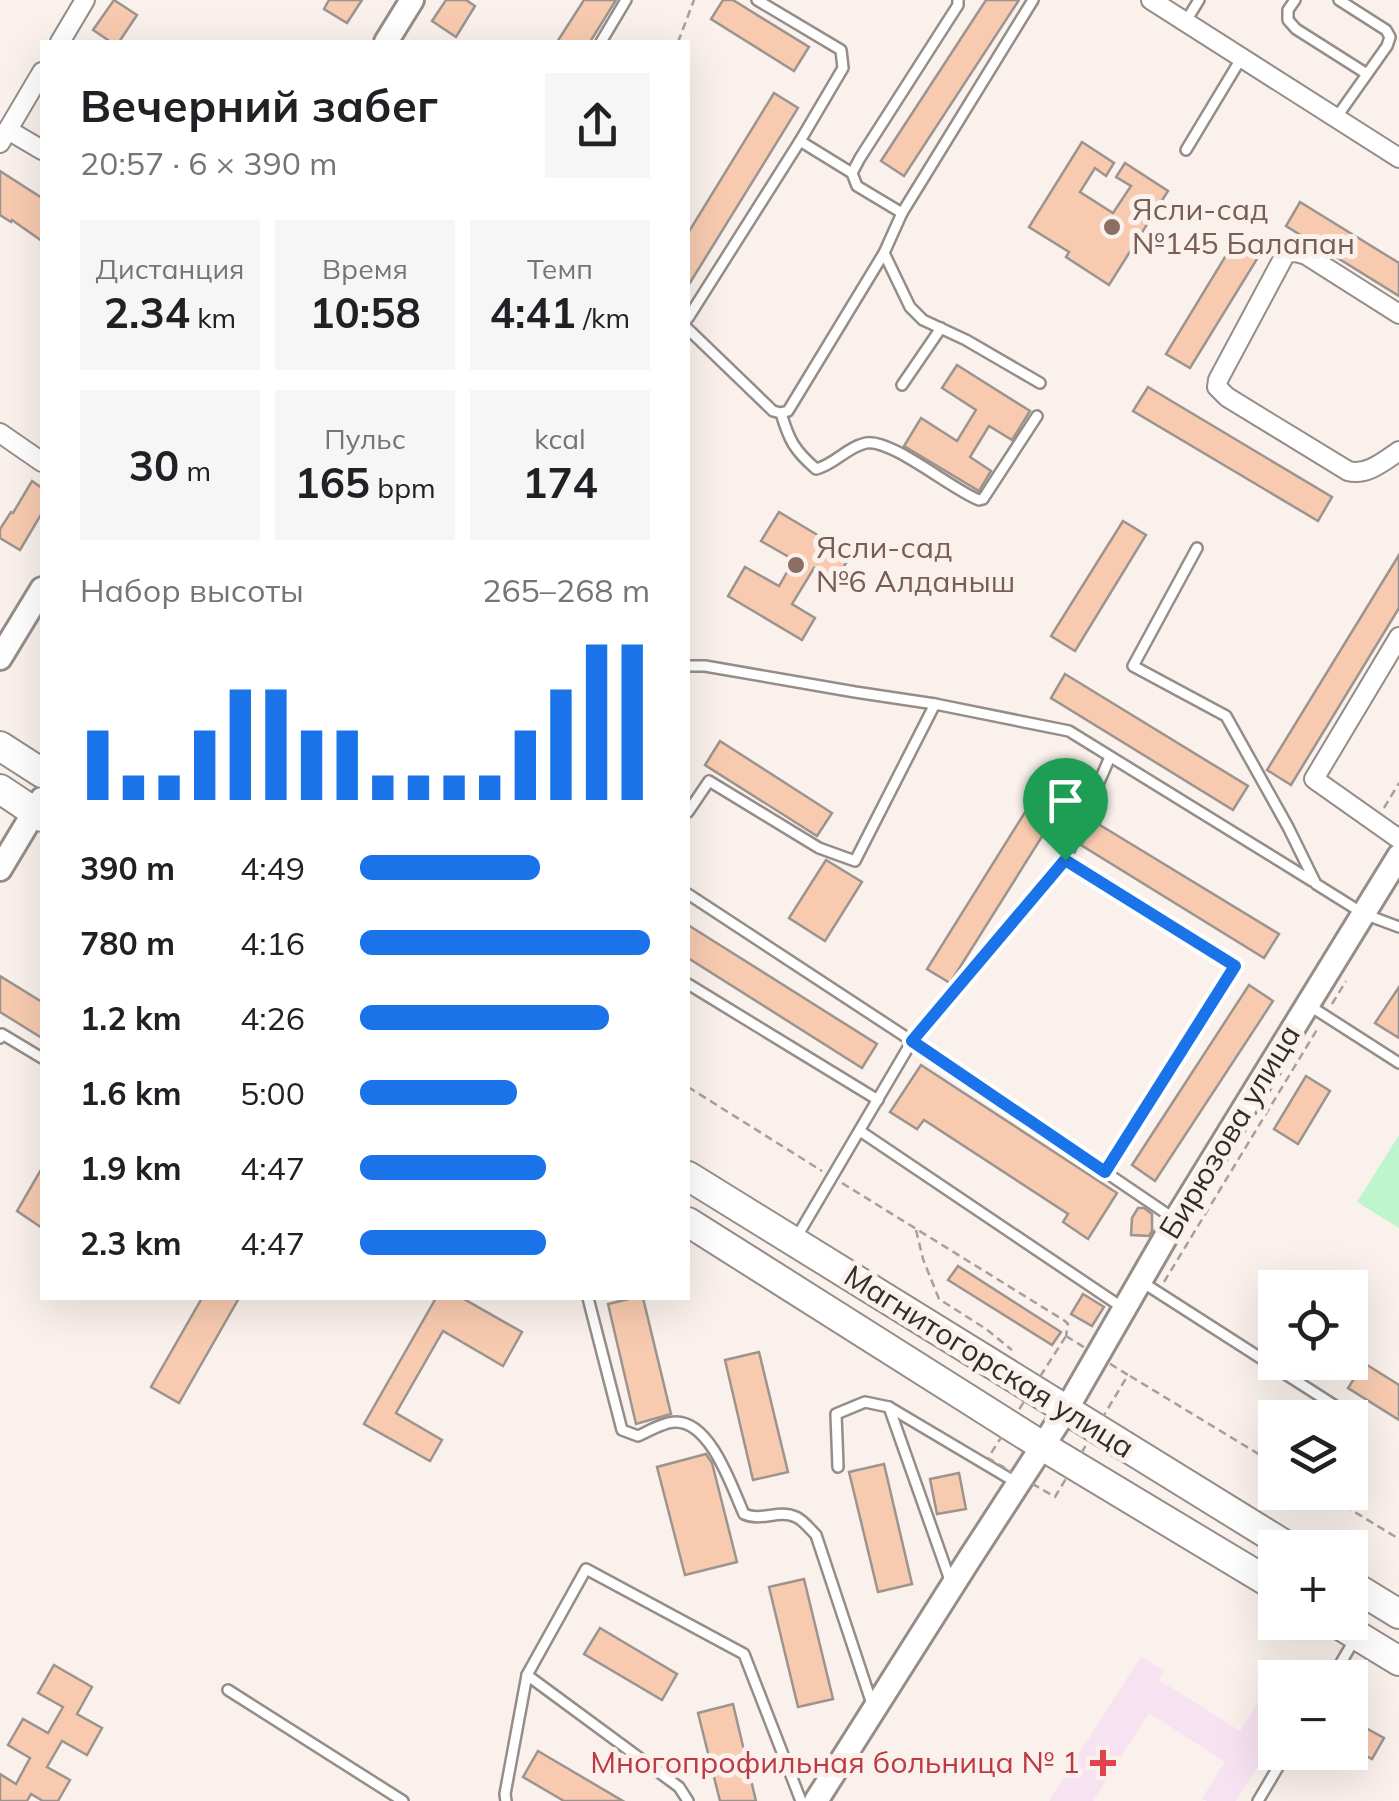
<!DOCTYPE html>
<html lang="ru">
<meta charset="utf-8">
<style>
body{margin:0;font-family:Mulish,sans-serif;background:#f6f6f6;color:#202124;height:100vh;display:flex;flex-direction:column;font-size:38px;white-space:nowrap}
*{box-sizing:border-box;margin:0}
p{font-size:32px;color:#757577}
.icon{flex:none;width:55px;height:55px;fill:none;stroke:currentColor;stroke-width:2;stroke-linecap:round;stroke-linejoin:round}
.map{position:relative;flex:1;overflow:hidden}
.panel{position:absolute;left:40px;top:40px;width:650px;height:1260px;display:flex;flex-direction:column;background:#fff;border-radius:0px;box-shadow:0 10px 40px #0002}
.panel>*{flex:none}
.tools{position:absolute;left:1258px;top:1270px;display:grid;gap:20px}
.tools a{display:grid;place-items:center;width:110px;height:110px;border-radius:0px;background:#fff;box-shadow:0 10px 40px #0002;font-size:50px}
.pin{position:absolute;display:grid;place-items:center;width:85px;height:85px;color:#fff;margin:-102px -42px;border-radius:50% 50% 50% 0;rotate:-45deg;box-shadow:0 0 10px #0007}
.pin .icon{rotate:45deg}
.round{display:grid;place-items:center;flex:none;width:105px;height:105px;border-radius:0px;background:#f6f6f6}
.head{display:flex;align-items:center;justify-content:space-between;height:170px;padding:0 40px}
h1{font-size:45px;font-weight:700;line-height:75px}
.figures{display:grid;grid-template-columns:repeat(3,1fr);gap:15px;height:170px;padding:10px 40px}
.figures div{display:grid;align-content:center;border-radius:0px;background:#f6f6f6;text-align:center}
.figures b{font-size:42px;font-weight:700}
.figures small{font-size:28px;font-weight:400}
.figures p{font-size:28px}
.chart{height:280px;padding:20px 40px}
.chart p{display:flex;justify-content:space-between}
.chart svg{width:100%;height:180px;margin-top:10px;stroke:#1a73e8;stroke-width:6}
ul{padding:0 40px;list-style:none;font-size:32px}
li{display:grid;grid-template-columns:160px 120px 1fr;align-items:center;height:75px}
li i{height:25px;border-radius:12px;background:#1a73e8}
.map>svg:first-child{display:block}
</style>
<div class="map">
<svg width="1399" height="1801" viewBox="0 0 1399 1801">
<rect width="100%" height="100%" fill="#faf1ec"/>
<path fill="#f7e2f1" d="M1141,1656l23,15 -5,9 81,51 36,-57 5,3 -6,1v61l-39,62h-29l-5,-3 23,-36 -76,-49 -56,88h-44z"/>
<path fill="#bef5cd" d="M1399,1135v93l-42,-26z"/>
<g fill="#f8cbb0" stroke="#9c948f" stroke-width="2.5">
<path d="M114,0l23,15 -18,27h-8l-18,-12z"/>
<path d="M329,0h33l-15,23 -23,-14z"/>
<path d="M446,0h20l9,6 -19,31 -24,-16z"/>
<path d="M584,0h32l-26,42h-33z"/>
<path d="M723,0h10l76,47 -15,24 -83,-52z"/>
<path d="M986,0h33l-115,176 -23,-15z"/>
<path d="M774,93l24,15 -110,178v-53z"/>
<path d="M1082,142l32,21 -8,13 -11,-8 -15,24 33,21 18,-27 -15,-9 9,-14 43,28 -59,94 -43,-28 3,-5 -40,-25z"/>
<path d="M0,171l42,27v43l-30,-21 -1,2 -11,-7z"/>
<path d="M1300,202l99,61v33l-113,-70z"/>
<path d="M1236,239l24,15 -70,114 -24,-14z"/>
<path d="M957,365l73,46 -18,29 -23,-14 -19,31 21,14 -12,20 -75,-45 17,-28 36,23 19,-31 -34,-22z"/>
<path d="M1148,387l184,110 -14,24 -185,-110z"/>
<path d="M32,481l10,7v25l-22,37 -20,-12v-9l11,-17 2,1z"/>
<path d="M779,512l72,43 -16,26 -21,-13 -22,36 23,14 -13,22 -74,-44 17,-29 34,19 15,-26 -33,-19z"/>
<path d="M1123,521l23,14 -71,116 -24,-15z"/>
<path d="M1399,555v53l-108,177 -24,-15z"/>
<path d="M1065,674l183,112 -15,24 -182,-112z"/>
<path d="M720,741l112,72 -15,23 -112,-71z"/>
<path d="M1042,785l23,15 -115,183 -23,-14z"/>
<path d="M1095,822l184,112 -15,24 -183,-113z"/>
<path d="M826,860l36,22 -37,59 -36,-23z"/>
<path d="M688,925l189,119 -15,24 -174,-110z"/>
<path d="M0,976l42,26v36l-42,-26z"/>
<path d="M1249,985l24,16 -118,180 -23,-16z"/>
<path d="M1399,987v51l-24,-15z"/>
<path d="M921,1065l196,128 -29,46 -25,-17 5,-8 -144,-94 -7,9 -27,-17z"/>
<path d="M1306,1076l24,15 -32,53 -24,-15z"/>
<path d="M42,1168v60l-25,-17z"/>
<path d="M1138,1208h6l8,6v17l-3,5 -18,-1 1,-17z"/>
<path d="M958,1266l103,66 -9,13 -104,-65z"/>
<path d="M1083,1294l21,13 -12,19 -21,-12z"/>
<path d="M202,1298h37l-60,105 -28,-16z"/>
<path d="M436,1298h26l60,34 -19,34 -60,-35 -47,82 46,27 -12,21 -66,-37z"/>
<path d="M633,1298h10l28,116 -35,10 -28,-120z"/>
<path d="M759,1352l29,120 -35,8 -28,-120z"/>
<path d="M1364,1363l35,22v35l-51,-32z"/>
<path d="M706,1454l6,9 25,99 -52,13 -28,-108z"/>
<path d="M884,1464l28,120 -34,8 -29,-120z"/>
<path d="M959,1473l7,36 -29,5 -7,-35z"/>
<path d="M804,1579l29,120 -35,8 -29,-120z"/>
<path d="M600,1628l77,46 -15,26 -78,-46z"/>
<path d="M54,1665l38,22 -15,27 25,14 -15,27 -25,-14 -15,26 23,13 -12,21h-15l-12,-7 -4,7h-27v-27l16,10 14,-26 -22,-13 15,-26 25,14 15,-26 -25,-14z"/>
<path d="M733,1704l23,97h-36l-22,-88z"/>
<path d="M1364,1727l20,11 -12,21 -20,-11z"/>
<path d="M538,1751l85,50h-59l-41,-24z"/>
</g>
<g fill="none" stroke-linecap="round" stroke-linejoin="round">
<g stroke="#968d88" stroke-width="14">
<g id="service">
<path d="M757,0l84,50 2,18 -43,73 52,32"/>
<path d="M958,0v5l-98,153 -8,15 5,13 45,27 131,-213"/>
<path d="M1295,0l-7,10v10l8,9 71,45"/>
<path d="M1186,21l13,-21"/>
<path d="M601,42l25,-42"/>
<path d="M1336,118l51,-72 3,-9 -4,-7 -47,-30"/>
<path d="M1186,150l56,-93"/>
<path d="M884,253l18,-40"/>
<path d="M688,318l112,-177"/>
<path d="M688,329l85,82 8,2 7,-2 96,-158 26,54 13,13 43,20 74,43"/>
<path d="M902,385l39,-57"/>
<path d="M781,413c8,27 13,37 35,56 18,-4 31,-22 50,-26 25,-5 86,47 113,57l4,-1 54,-83"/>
<path d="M1197,548l-64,118 93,50 62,111 28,57 48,30 35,13"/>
<path d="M688,666h17l150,26 80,12 -80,157 -36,-13 -110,-67 -21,31"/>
<path d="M935,704l134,27 243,150"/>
<path d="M1065,860l45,-103"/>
<path d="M688,894l224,147 261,177"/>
<path d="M688,984l190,116"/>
<path d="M1310,1006l89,57"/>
<path d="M0,1038l2,-4 40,24"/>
<path d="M860,1131l263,177"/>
<path d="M795,1240l117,-199 153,-181 170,106 -130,206"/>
<path d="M1142,1282l212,136"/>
<path d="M588,1298l34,132 16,6c11,-5 26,-14 37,-14 36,-1 57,66 69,92 18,8 34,-5 52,3 7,3 14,12 20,18l57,172"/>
<path d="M889,1407l128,76"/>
<path d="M838,1467l-2,-53 29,-12 24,5 62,176"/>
<path d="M527,1675l59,-106 158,85 57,147"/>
<path d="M1332,1678l24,-41"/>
<path d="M228,1690l175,111"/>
<path d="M506,1801l-1,-7 22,-119 152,112 9,14"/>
<path d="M1258,1801l29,-49"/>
</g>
</g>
<g stroke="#968d88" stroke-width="22">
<g id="minor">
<path d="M1151,0l248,158"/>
<path d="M60,42l25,-42"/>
<path d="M8,130l34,20"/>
<path d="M0,143l42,-71"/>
<path d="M1399,314l-93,-59 -10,-3 -10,1 -68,127 -1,7 10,10 121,74c19,5 36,-10 51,-20"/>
<path d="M0,433l42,29"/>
<path d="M1399,637l-85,142 85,60"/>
</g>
</g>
<g stroke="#968d88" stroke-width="28">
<g id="tertiary">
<path d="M386,42l26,-42"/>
<path d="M0,658l42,-69"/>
<path d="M0,869l42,-70"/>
<path d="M816,1801l154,-243 96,-148 110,-191 223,-363"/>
</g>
</g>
<g stroke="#968d88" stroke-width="32">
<g id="primary">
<path d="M0,746l42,27"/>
<path d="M0,789l42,28"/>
<path d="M688,1176l602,372"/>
<path d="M688,1222l356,225 231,139"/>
<path d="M1350,1584l49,30"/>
<path d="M1335,1622l64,39"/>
</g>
</g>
<g stroke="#a69f9b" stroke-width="2.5" stroke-dasharray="8 5" stroke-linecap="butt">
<path d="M678,42l16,-42"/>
<path d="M1384,808l15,-25"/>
<path d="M1332,1004l14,-23"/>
<path d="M688,1087l134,84"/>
<path d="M842,1183l223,138 3,3 -2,12"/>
<path d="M916,1230l7,29 16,40 47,30 26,21"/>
<path d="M1164,1282l154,-254"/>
<path d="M1066,1336l62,39 -73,122 -67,-39z"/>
<path d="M1130,1376l145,88"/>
<path d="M1322,1492l77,47"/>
</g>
<use href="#service" stroke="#fff" stroke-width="9"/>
<use href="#minor" stroke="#fff" stroke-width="18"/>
<use href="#tertiary" stroke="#fff" stroke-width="22"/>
<use href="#primary" stroke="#fff" stroke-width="28"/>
</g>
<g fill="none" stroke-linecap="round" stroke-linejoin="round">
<g stroke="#fff" stroke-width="20">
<path id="route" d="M1065,860l170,106 -130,206 -193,-131z"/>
</g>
<use href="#route" stroke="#1a73e8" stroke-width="12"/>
</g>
<g fill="#8d6e63" stroke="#faf1ec" stroke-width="4">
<circle cx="1112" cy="227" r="10"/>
<circle cx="796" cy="565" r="10"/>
</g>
<path fill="#e0444e" stroke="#faf1ec" stroke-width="4" d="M1098 1748h10v10h10v10h-10v10h-10v-10h-10v-10h10z"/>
<g text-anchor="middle" stroke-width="10" stroke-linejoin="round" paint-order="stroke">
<g font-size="30" fill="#785e54" stroke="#faf1ec" text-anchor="start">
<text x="1132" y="220">Ясли-сад<tspan x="1132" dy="34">№145 Балапан</tspan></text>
<text x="816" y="558">Ясли-сад<tspan x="816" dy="34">№6 Алданыш</tspan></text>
</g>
<g font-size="30" fill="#302c2a" stroke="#faf1ec">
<text transform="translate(1230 1132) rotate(-59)" y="10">Бирюзова улица</text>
<text transform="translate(989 1362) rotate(32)" y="10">Магнитогорская улица</text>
</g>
<g font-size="30" fill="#be3a42" stroke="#faf1ec" text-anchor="end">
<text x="1080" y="1773">Многопрофильная больница № 1</text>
</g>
</g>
</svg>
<div class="tools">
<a><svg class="icon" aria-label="locate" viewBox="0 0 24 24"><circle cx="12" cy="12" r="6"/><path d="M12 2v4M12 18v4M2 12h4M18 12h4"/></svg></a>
<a><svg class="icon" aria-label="layers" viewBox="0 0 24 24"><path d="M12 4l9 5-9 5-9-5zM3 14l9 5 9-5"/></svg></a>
<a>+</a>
<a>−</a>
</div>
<div class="pin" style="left:1065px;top:860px;background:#1e9e55"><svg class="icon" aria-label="arrive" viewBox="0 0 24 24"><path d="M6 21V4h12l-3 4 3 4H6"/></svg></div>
<section class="panel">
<div class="head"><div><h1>Вечерний забег</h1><p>20:57 · 6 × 390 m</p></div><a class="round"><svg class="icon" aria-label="share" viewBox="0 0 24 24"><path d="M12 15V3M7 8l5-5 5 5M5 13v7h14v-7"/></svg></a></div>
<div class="figures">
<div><p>Дистанция</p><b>2.34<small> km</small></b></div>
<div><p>Время</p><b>10:58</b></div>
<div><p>Темп</p><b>4:41<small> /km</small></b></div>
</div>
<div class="figures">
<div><b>30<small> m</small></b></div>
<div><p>Пульс</p><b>165<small> bpm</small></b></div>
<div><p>kcal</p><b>174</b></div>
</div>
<div class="chart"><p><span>Набор высоты</span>265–268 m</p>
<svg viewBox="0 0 160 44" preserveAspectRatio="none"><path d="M5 44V27M15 44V38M25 44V38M35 44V27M45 44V17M55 44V17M65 44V27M75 44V27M85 44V38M95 44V38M105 44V38M115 44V38M125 44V27M135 44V17M145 44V6M155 44V6"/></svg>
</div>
<ul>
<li><b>390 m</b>4:49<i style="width:62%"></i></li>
<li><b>780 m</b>4:16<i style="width:100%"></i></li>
<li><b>1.2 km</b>4:26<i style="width:86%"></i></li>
<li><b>1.6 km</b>5:00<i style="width:54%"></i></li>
<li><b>1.9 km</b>4:47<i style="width:64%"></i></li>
<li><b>2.3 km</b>4:47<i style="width:64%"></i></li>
</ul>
</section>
</div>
